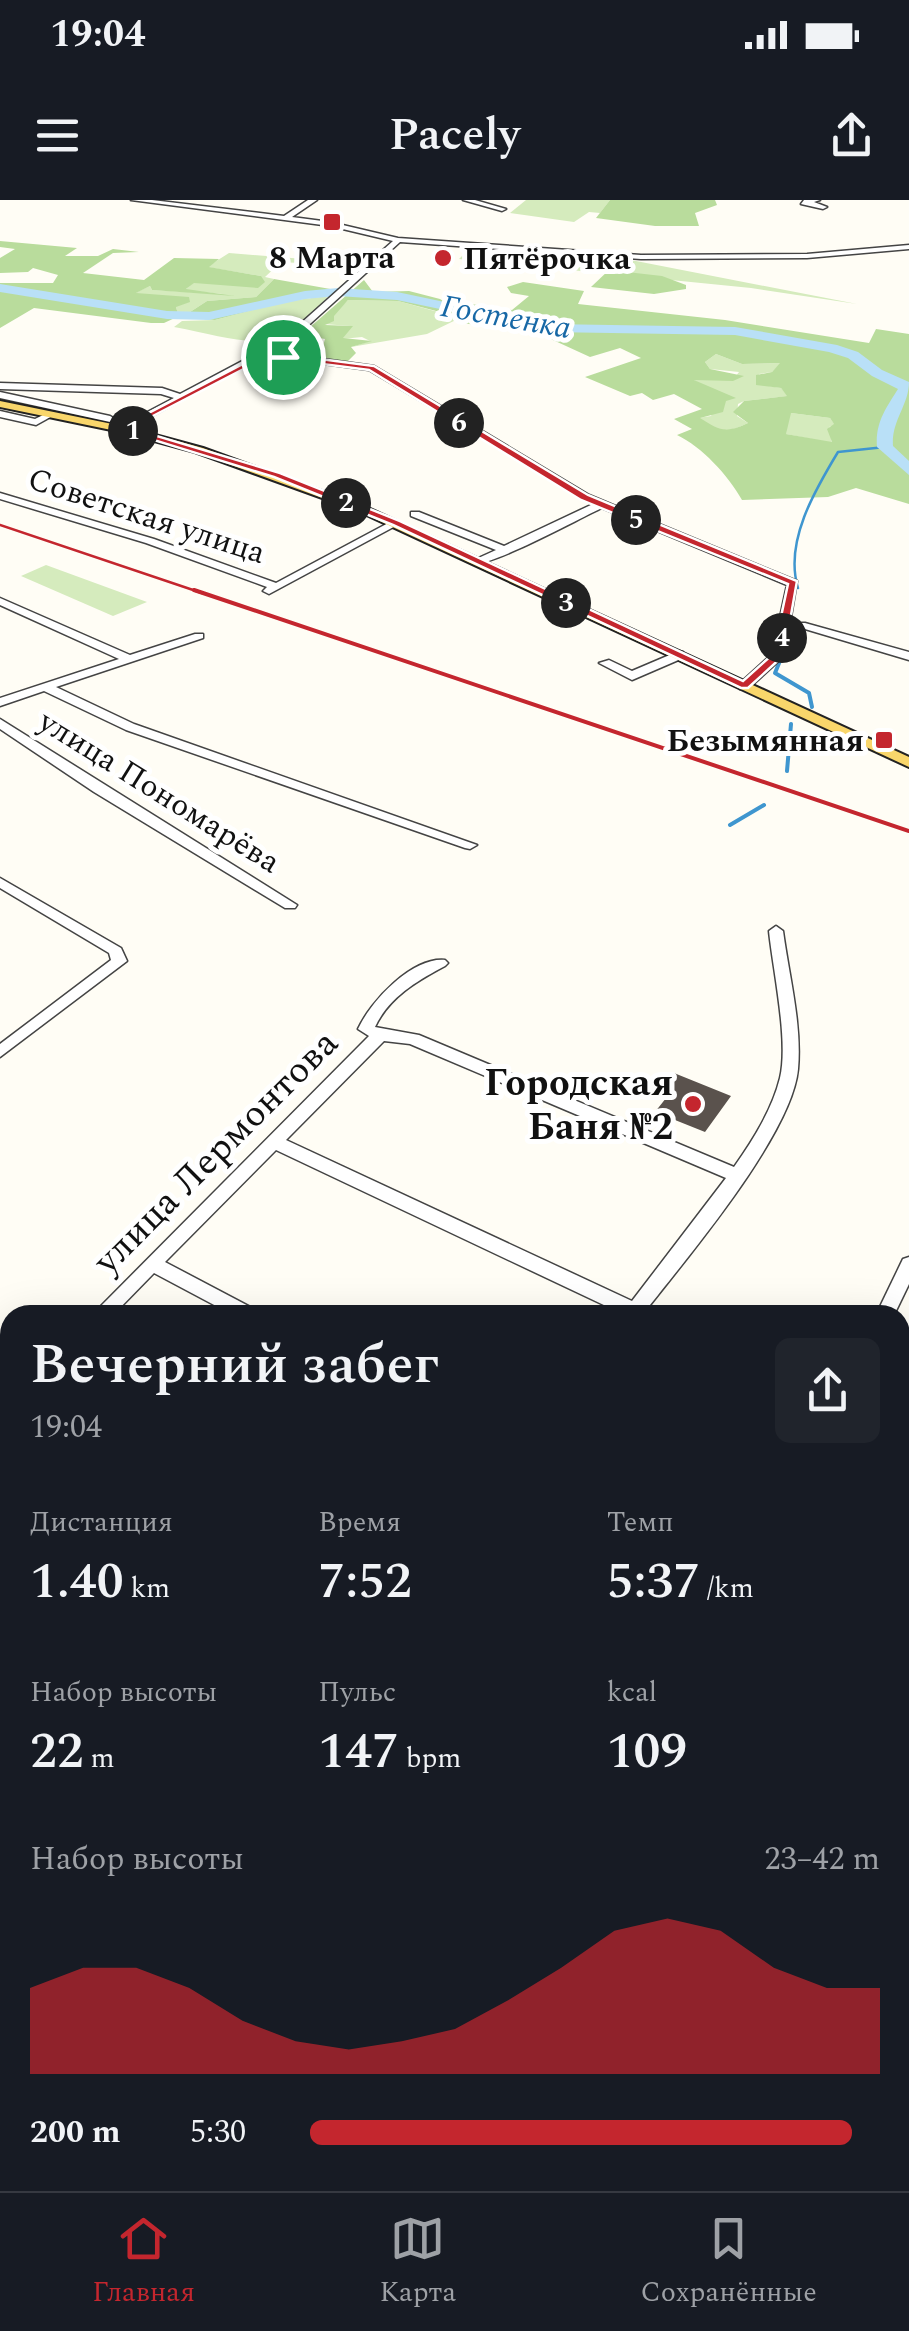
<!DOCTYPE html>
<html lang="ru">
<meta charset="utf-8">
<style>
body{margin:0;font-family:Spectral,serif;background:#20242c;color:#f1f3f6;height:100vh;display:flex;flex-direction:column;font-size:38px;white-space:nowrap}
*{box-sizing:border-box;margin:0}
p{font-size:32px;color:#9ea1a6}
.icon{flex:none;width:55px;height:55px;fill:none;stroke:currentColor;stroke-width:2;stroke-linecap:round;stroke-linejoin:round}
.map{position:relative;flex:1;overflow:hidden}
.drawer{position:absolute;left:0px;top:1105px;width:910px;height:888px;display:flex;flex-direction:column;background:#171b24;border-radius:30px 30px 0 0;box-shadow:0 10px 40px #0002}
.drawer>*{flex:none}
.pin{position:absolute;display:grid;place-items:center;width:85px;height:85px;color:#fff;margin:-42px;border:5px solid #fff;border-radius:50%;box-shadow:0 2px 10px #0007}
.km{position:absolute;width:50px;height:50px;margin:-25px;border-radius:50%;background:#222;color:#fff;font-size:28px;line-height:50px;text-align:center}
.round{display:grid;place-items:center;flex:none;width:105px;height:105px;border-radius:15px;background:#20242c}
.headline{display:flex;align-items:center;justify-content:space-between;height:170px;padding:0 30px}
h1{font-size:55px;font-weight:600;line-height:75px}
.figures{display:grid;grid-template-columns:repeat(3,1fr);gap:15px;height:170px;padding:10px 30px}
.figures div{display:grid;align-content:center}
.figures b{font-size:50px;font-weight:600}
.figures small{font-size:28px;font-weight:400}
.figures p{font-size:28px}
.chart{height:280px;padding:20px 30px}
.chart p{display:flex;justify-content:space-between}
.chart svg{width:100%;height:180px;margin-top:10px;fill:#c4262e;opacity:.7}
ul{padding:0 30px;list-style:none;font-size:32px}
li{display:grid;grid-template-columns:160px 120px 1fr;align-items:center;height:75px}
li i{height:25px;border-radius:12px;background:#c4262e}
.status{display:flex;justify-content:space-between;align-items:center;height:70px;padding:0 50px;background:#171b24;direction:ltr}
.status svg{height:28px;fill:currentColor}
header{display:flex;justify-content:space-between;align-items:center;height:130px;padding:0 30px;background:#171b24;font-size:45px;font-weight:600}
.menu{display:flex;justify-content:space-around;align-items:center;height:140px;border-top:2px solid #363941;background:#171b24;font-size:28px;color:#9ea1a6}
.menu a{display:grid;justify-items:center;gap:5px}
.menu .selected{color:#c4262e}
.map>svg:first-child{display:block}
</style>
<div class="status"><b>19:04</b><svg viewBox="0 0 49 12"><path d="M0 12V9h3v3zM5 12V6h3v6zM10 12V3h3v9zM15 12V0h3v12zM26 1h20v11H26zM47 4h2v5h-2z"/></svg></div>
<header><svg class="icon" aria-label="menu" viewBox="0 0 24 24"><path d="M4 6h16M4 12h16M4 18h16"/></svg>Pacely<svg class="icon" aria-label="share" viewBox="0 0 24 24"><path d="M12 15V3M7 8l5-5 5 5M5 13v7h14v-7"/></svg></header>
<div class="map">
<svg width="909" height="1991" viewBox="0 0 909 1991">
<rect width="100%" height="100%" fill="#fffdf5"/>
<g fill="#d5ebbd">
<path d="M526,0h84l-10,13 -11,-1 -15,10 -64,-9z"/>
<path d="M471,47l37,2 -5,13 31,4 13,-13 89,8 221,43 -106,-16 -292,-29z"/>
<path d="M229,53l75,6 -5,4 -18,-1 -16,15 9,2 -18,18 -49,4 -20,13h-9l-2,-7 -43,-13 17,-8 2,4 70,4 -37,-4 8,-7 68,-7 -54,-9z"/>
<path d="M328,96c-49,65 -84,44 -154,31l8,-6 33,-1 72,-19z"/>
<path d="M348,100l50,1 62,17 -33,16 -76,13 19,-6 -8,-4 -20,2 9,-13 -28,-2z"/>
<path d="M716,154l26,10 39,-1 -9,9 -13,2 -3,10 25,4 7,8 -44,5 -6,3 -1,12 11,7c-20,10 -32,10 -50,-5l13,-2 10,-23 -28,-13h40l6,-8 -29,-3 -5,-7z"/>
<path d="M791,213l39,5 5,7 -6,2 3,16 -46,-9 1,-19z"/>
<path d="M46,365l101,37 -34,14 -92,-40z"/>
</g>
<g fill="#b9dc9c" fill-rule="evenodd">
<path d="M610,0h105l2,5 -22,8 4,13h-44l-59,-8z"/>
<path d="M0,41l77,7 -12,8h33l15,-7 26,3 -26,1 -30,20 61,7 30,-22 45,1 -10,8 52,9 4,6 -7,6 -64,-5 -8,6 49,7 -83,-6 -2,-4 -14,7 53,4 1,5 -14,5 2,7h9l20,-13 49,-4 18,-18 62,11 -4,5 -45,6 -72,19 -38,-3 -13,6h-13l-117,-15 -34,20v-45h53l5,-8 -25,-7 -5,4 -28,1v-15l15,-9 -15,-2z"/>
<path d="M609,70l53,6 24,9v4l-32,5 -63,-7z"/>
<path d="M364,80l9,12 36,-1 31,8 13,8 18,-3 41,6 17,-14 -18,-3 -4,-6 16,-5 61,9 -6,13 147,16 144,23 7,-14 33,5v170l-53,-16 -28,9 -86,3c-14,-25 -40,-53 -65,-65l15,-6 -18,-10 28,-10 -28,-15 -21,6 -11,-7 -12,3 -45,-19 56,-19 -21,-10 -30,9 -48,-22 -86,-13 3,-5 -61,-16 -50,-1 -14,16v5l-9,4 28,1 -10,12 29,3 -21,6 5,6 -9,9 -34,-2 8,-7 4,-14 -24,-4zM716,154l26,10 38,-1 -8,9 -16,3v10l25,3 6,8 -43,5 -11,11 15,11c-23,11 -29,7 -48,-5l23,-6 3,-11 10,-3 -42,-18 39,1 11,-5 -34,-7 -5,-7zM791,213l39,5 4,6 -7,5 5,13 -46,-8z"/>
</g>
<g fill="none" stroke-linecap="round" stroke-linejoin="round">
<path stroke="#3f96cf" stroke-width="2.5" d="M798,388c-14,-46 17,-98 40,-136l47,-5"/>
<g stroke="#3f96cf" stroke-width="4">
<path d="M784,451l-9,22 34,20 3,14"/>
<path d="M787,571l4,-47"/>
<path d="M730,625l34,-20"/>
</g>
<path fill="#b9e0f7" fill-rule="evenodd" d="M0,84l167,27 42,1 96,-21 33,-3 59,4 152,32 186,3 102,18 21,7 24,18 27,12c0,23 -18,39 -16,64l16,15v14l-32,-28c-2,-24 9,-39 21,-58l-26,-13 -24,-18 -19,-6 -94,-17 -186,-3 -152,-32 -59,-4 -33,3 -96,21 -42,-1 -167,-27z"/>
</g>
<path fill="#5a524d" d="M674,873l57,23 -26,36 -50,-20 15,-19 -9,-3z"/>
<g fill="none" stroke-linecap="round" stroke-linejoin="round">
<g stroke="#444" stroke-width="3">
<g id="minor">
<path d="M131,0h21l132,16 24,-16h9l-25,17 38,5 68,16 243,17 166,-1 102,-9v4l-102,9 -166,1 -241,-17 -112,102 -16,8 102,14 215,129 208,86 -7,42h15l104,29v8l-104,-31 -16,1 -7,28 -34,31h-8v-6l32,-29 15,-69 -185,-77c-26,12 -106,56 -128,56v-4l22,-10 -85,-34v-4h8l85,34 89,-42 -224,-134 -105,-14 -142,76 -5,-3 2,-2 55,-29 -13,-4 -161,-5v-6l162,5 18,6 102,-54 111,-99 -63,-15z"/>
<path d="M463,0h12l31,9 -4,2z"/>
<path d="M804,0h16l-6,2 13,5 -4,2 -22,-5z"/>
<path d="M0,192l110,24 5,3 -5,3 -110,-24z"/>
<path d="M0,211l35,8 14,-7 5,3 -18,10 -36,-8z"/>
<path d="M0,293l154,46 122,44 116,-62 9,2 -132,71 -6,-3 4,-4 -121,-44 -146,-44z"/>
<path d="M0,398l130,57 65,-21h8v4l-147,49 78,37 343,121 -7,4 -5,-1 -339,-118 -82,-39 -44,15v-8l119,-39 -119,-54z"/>
<path d="M679,451l4,1v6l-51,22 -33,-17 10,-3 23,11z"/>
<path d="M0,519l297,186 -2,3h-10l-191,-116 -94,-63z"/>
<path d="M0,678l121,70 6,13 -127,96v-13l111,-84 -2,-7 -109,-65z"/>
<path d="M776,726l7,5c6,45 19,93 15,138 -6,65 -109,186 -151,240l5,6h-27l-349,-165 -111,112 91,48 2,5h-25l-79,-42 -41,42h-21l277,-279 -11,-7c13,-28 54,-72 87,-69l3,3 -3,3c-28,15 -56,31 -70,61l44,8 315,132c19,-27 38,-57 46,-89 9,-37 -7,-108 -11,-147zM384,841l26,3 316,134 -94,123 -346,-161z"/>
<path d="M909,1057v27l-15,31h-18l27,-56z"/>
<path d="M10,1198v20l-10,5v-20z"/>
<path d="M900,1223l9,3v17l-9,-3z"/>
<path d="M900,1450l9,3v23l-9,-4z"/>
<path d="M10,1496v28l-10,5v-28z"/>
<path d="M900,1738l9,4v28l-9,-4z"/>
</g>
</g>
<g stroke="#222" stroke-width="4">
<path id="major" d="M0,201l122,25 81,22 163,59 543,250v10l-551,-256 -163,-59 -74,-20 -121,-25z"/>
</g>
<use href="#minor" fill="#fff" fill-rule="evenodd"/>
<use href="#major" fill="#f9d66b" fill-rule="evenodd"/>
<path stroke="#c4262e" stroke-width="2.5" d="M0,325l202,68"/>
<path stroke="#c4262e" stroke-width="4" d="M194,390l715,241"/>
</g>
<path fill="#c4262e" stroke="#fff" stroke-width="2.5" fill-rule="evenodd" d="M266,152l108,14 214,129 209,86 -13,74 -36,33h-7l-348,-163 -119,-48 -156,-48zM267,157l102,13 212,130 207,84 -15,70 -30,27 -343,-160 -120,-48 -150,-45z"/>
<g fill="#c4262e" stroke="#fff" stroke-width="4">
<rect x="322" y="12" width="20" height="20" rx="5"/>
<circle cx="443" cy="58" r="10"/>
<rect x="874" y="530" width="20" height="20" rx="5"/>
<circle cx="693" cy="904" r="10"/>
</g>
<g text-anchor="middle" stroke-width="10" stroke-linejoin="round" paint-order="stroke">
<g font-size="32" font-weight="bold" fill="#111" stroke="#fff">
<text x="332" y="68">8 Марта</text>
<text x="463" y="69" text-anchor="start">Пятёрочка</text>
<text x="864" y="551" text-anchor="end">Безымянная</text>
</g>
<g font-size="32" font-style="italic" fill="#1768a6" stroke="#fff">
<text transform="translate(506 116) rotate(10)" y="11">Гостенка</text>
</g>
<g font-size="32" fill="#111" stroke="#fff">
<text transform="translate(147 315) rotate(18)" y="11">Советская улица</text>
<text transform="translate(160 591) rotate(32)" y="11">улица Пономарёва</text>
</g>
<g font-size="38" font-weight="bold" fill="#111" stroke="#fff" text-anchor="end">
<text x="673" y="895">Городская<tspan x="673" dy="44">Баня №2</tspan></text>
</g>
<g font-size="38" fill="#111" stroke="#fff">
<text transform="translate(215 951) rotate(-45)" y="13">улица Лермонтова</text>
</g>
</g>
</svg>
<div class="pin" style="left:283px;top:157px;background:#1e9e55"><svg class="icon" aria-label="arrive" viewBox="0 0 24 24"><path d="M6 21V4h12l-3 4 3 4H6"/></svg></div>
<b class="km" style="left:133px;top:231px">1</b>
<b class="km" style="left:346px;top:303px">2</b>
<b class="km" style="left:566px;top:403px">3</b>
<b class="km" style="left:782px;top:438px">4</b>
<b class="km" style="left:636px;top:320px">5</b>
<b class="km" style="left:459px;top:223px">6</b>
<section class="drawer">
<div class="headline"><div><h1>Вечерний забег</h1><p>19:04</p></div><a class="round"><svg class="icon" aria-label="share" viewBox="0 0 24 24"><path d="M12 15V3M7 8l5-5 5 5M5 13v7h14v-7"/></svg></a></div>
<div class="figures">
<div><p>Дистанция</p><b>1.40<small> km</small></b></div>
<div><p>Время</p><b>7:52</b></div>
<div><p>Темп</p><b>5:37<small> /km</small></b></div>
</div>
<div class="figures">
<div><p>Набор высоты</p><b>22<small> m</small></b></div>
<div><p>Пульс</p><b>147<small> bpm</small></b></div>
<div><p>kcal</p><b>109</b></div>
</div>
<div class="chart"><p><span>Набор высоты</span>23–42 m</p>
<svg viewBox="0 0 160 44" preserveAspectRatio="none"><path d="M0 44V23L10 18L20 18L30 23L40 31L50 36L60 38L70 36L80 33L90 26L100 18L110 9L120 6L130 9L140 18L150 23L160 23V44z"/></svg>
</div>
<ul>
<li><b>200 m</b>5:30<i style="width:95%"></i></li>
</ul>
</section>
</div>
<nav class="menu">
<a class="selected"><svg class="icon" aria-label="home" viewBox="0 0 24 24"><path d="M3 11l9-7 9 7M6 9v11h12V9"/></svg>Главная</a>
<a><svg class="icon" aria-label="map" viewBox="0 0 24 24"><path d="M3 6l6-2 6 2 6-2v14l-6 2-6-2-6 2zM9 4v14M15 6v14"/></svg>Карта</a>
<a><svg class="icon" aria-label="saved" viewBox="0 0 24 24"><path d="M7 4h10v16l-5-4-5 4z"/></svg>Сохранённые</a>
</nav>
